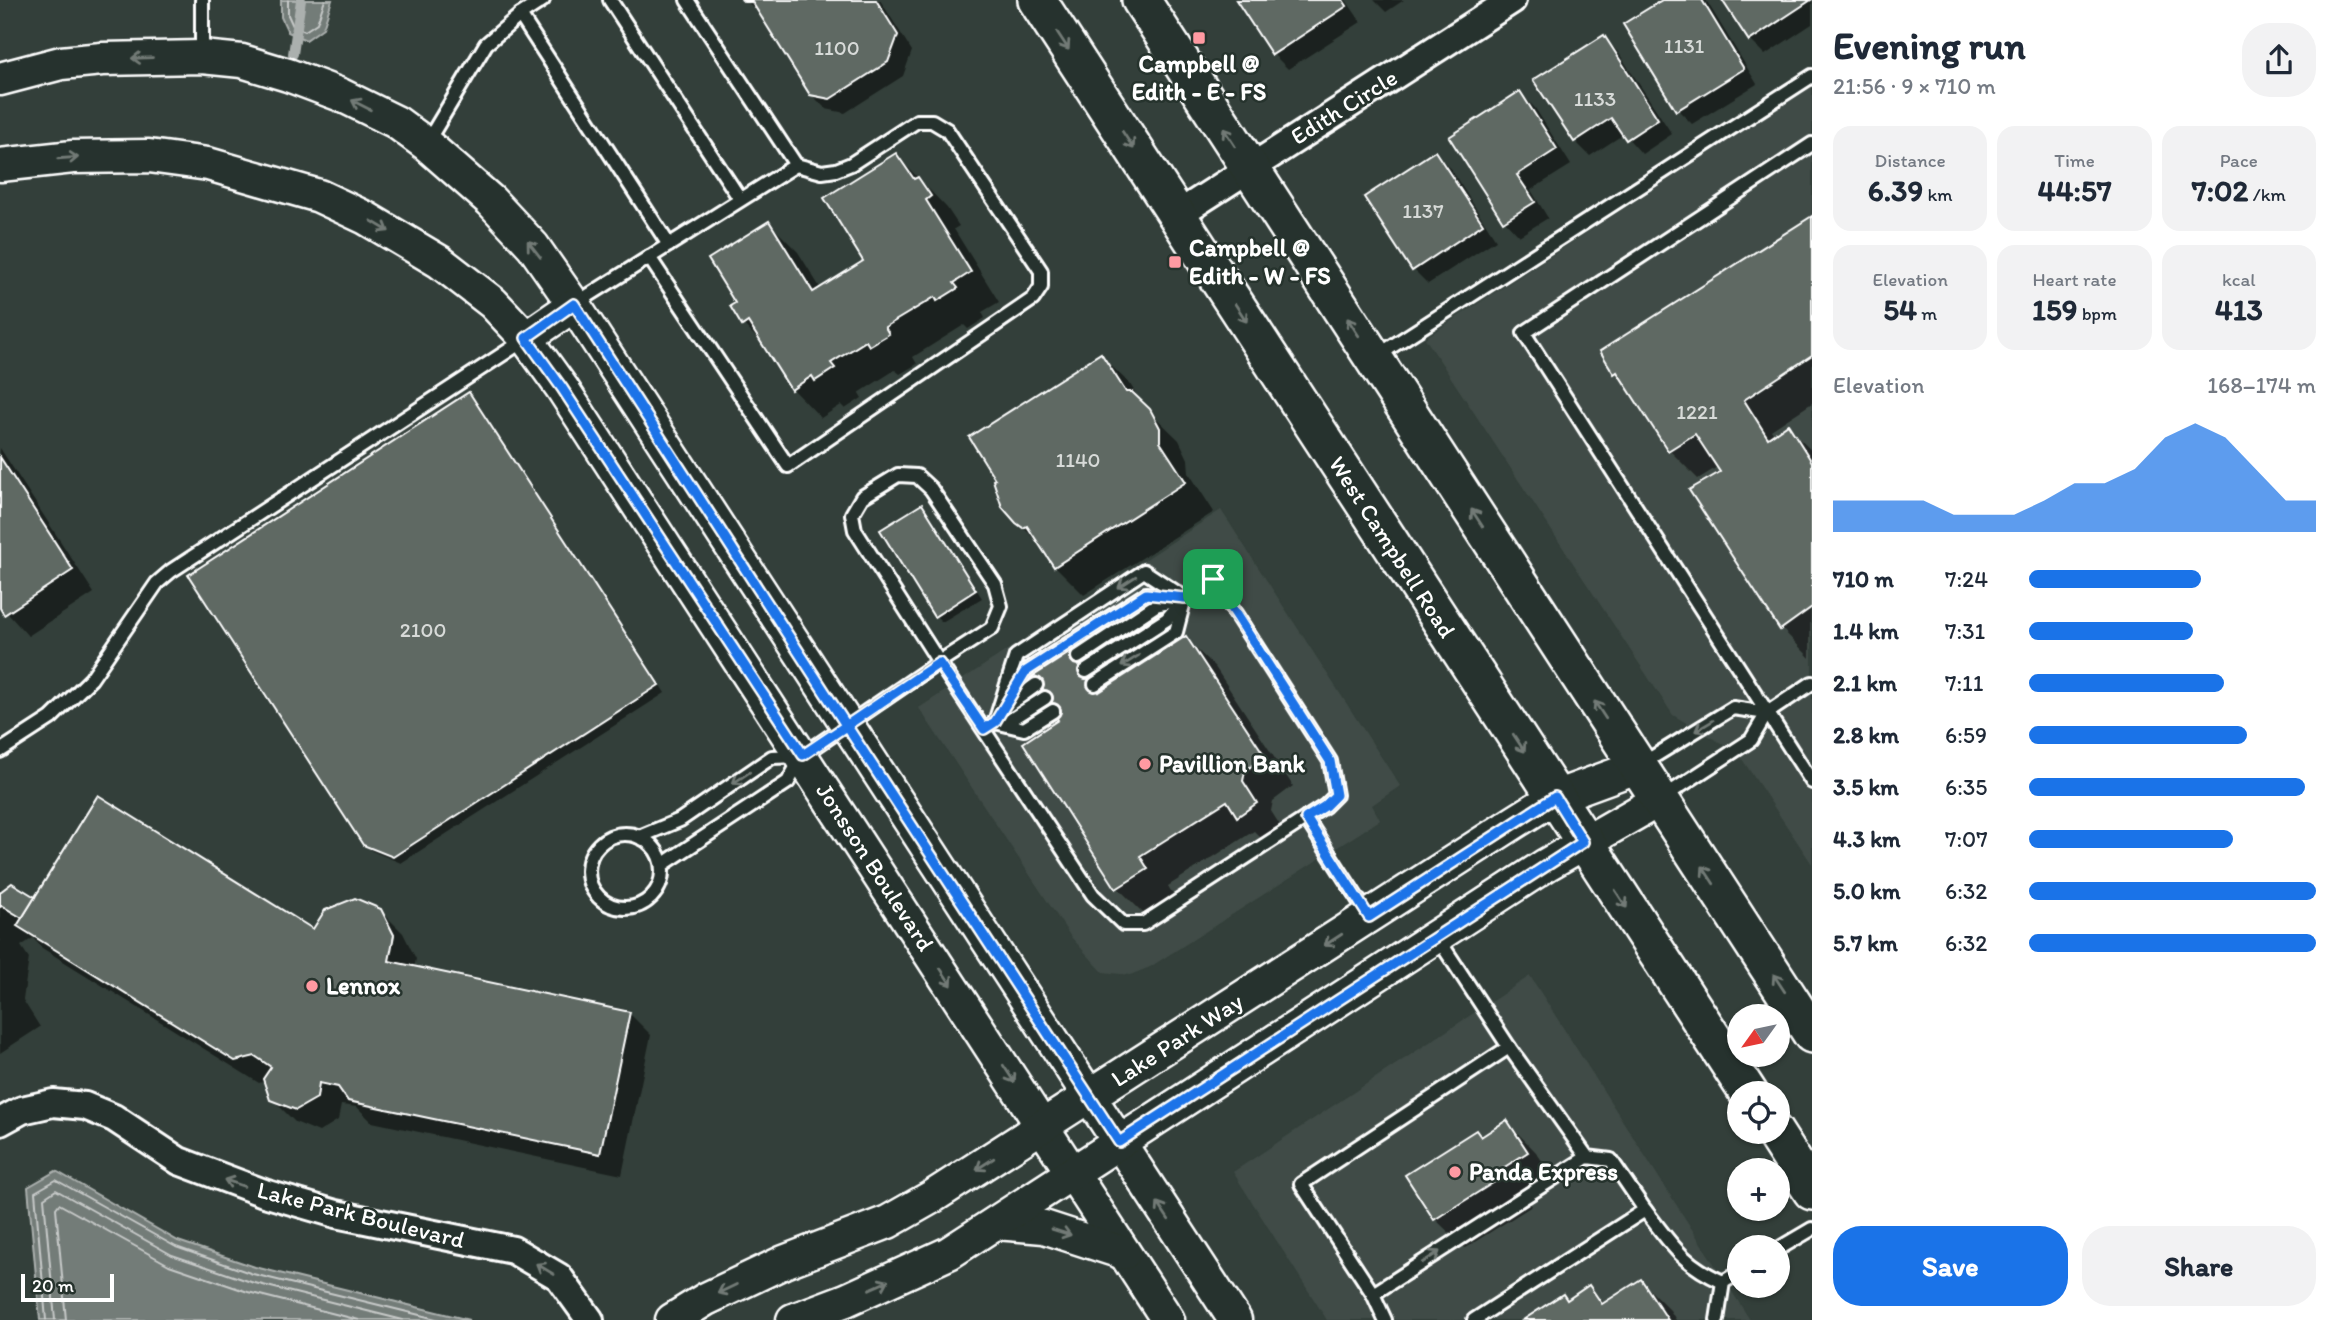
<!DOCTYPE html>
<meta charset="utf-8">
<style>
body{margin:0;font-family:Itim,sans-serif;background:#f2f2f3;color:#1f2937;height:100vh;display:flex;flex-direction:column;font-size:26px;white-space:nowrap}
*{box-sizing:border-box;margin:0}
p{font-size:23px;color:#747a83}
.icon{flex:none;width:38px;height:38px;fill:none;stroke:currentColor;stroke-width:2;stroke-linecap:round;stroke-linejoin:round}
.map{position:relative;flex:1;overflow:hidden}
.details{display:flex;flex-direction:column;background:#fff;width:525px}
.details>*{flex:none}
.needle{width:46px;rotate:237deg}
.tools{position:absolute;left:1727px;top:1004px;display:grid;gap:14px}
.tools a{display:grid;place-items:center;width:63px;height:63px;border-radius:50%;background:#fff;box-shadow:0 2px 5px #0004;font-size:35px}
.scale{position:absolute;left:21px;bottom:18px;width:93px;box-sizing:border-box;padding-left:7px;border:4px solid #fff;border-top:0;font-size:19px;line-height:24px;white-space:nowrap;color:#fff;-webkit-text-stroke:5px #26332d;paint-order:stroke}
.pin{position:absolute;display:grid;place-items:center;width:60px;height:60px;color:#fff;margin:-30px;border-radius:14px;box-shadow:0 4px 10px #0006}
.round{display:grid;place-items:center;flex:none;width:74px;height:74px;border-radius:28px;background:#f2f2f3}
.headline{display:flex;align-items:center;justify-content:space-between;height:119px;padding:0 21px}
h1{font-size:38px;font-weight:700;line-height:52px}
.metrics{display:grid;grid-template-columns:repeat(3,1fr);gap:10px;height:119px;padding:7px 21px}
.metrics div{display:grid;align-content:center;border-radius:18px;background:#f2f2f3;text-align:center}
.metrics b{font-size:30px;font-weight:700}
.metrics small{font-size:19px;font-weight:400}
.metrics p{font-size:19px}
.chart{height:196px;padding:14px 21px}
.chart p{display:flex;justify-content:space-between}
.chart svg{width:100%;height:126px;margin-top:7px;fill:#1a73e8;opacity:.7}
.action{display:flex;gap:14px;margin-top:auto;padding:14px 21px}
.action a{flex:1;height:80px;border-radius:28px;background:#1a73e8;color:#fff;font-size:28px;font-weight:700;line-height:80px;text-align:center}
.action a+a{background:#f2f2f3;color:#1f2937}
ul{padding:0 21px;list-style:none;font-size:23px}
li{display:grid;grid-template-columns:112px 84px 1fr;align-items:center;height:52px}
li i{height:18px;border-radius:9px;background:#1a73e8}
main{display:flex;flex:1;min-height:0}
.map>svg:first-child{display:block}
</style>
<main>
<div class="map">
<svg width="1812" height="1320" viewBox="0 0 1812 1320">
<rect width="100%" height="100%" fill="#333f3a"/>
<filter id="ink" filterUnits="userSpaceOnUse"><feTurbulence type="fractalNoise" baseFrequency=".0143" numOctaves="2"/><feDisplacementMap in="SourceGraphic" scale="14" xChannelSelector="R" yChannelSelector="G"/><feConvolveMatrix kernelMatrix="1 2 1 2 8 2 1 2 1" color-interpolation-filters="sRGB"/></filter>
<g filter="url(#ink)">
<g fill="#404c47">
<path d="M1812,86v778l-74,-111 -65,-38 -248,-377z"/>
<path d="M1221,510l179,276 -28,19 8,15 -230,147 -20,8 -27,-3 -32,-35 -152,-229z"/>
<path d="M1530,976l220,344h-423l-94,-148z"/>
</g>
<g fill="#737b78" stroke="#abb0ae" stroke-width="2">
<path d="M281,0h51l-9,28 -17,12 -18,-8 -7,-15z"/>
<path d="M56,1171l122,70 77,26 214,53h-429l-12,-133z"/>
</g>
<g fill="#0007">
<path d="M745,0h135l32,51 -9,25 -58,37 -19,-4 -15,-15 -48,-78z"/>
<path d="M1238,0h108l15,22 -73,47 -15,-15z"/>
<path d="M1374,0h30l-18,12z"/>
<path d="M1666,0h40l51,84 -65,40 -14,-14z"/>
<path d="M1724,0h88v24l-47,31 -15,-15z"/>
<path d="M1603,37l15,15 54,82 -30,20 -18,-20 -34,22 -15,-15z"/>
<path d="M1520,93l15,15 36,57 -40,25 17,28 -29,18 -14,-15 -54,-84z"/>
<path d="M1435,153l15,15 46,72 -68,44 -15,-15z"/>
<path d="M896,155l51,53 12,18 -5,3 45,73 -17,10 3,6 -17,11 -4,-4 -51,32 4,7 -17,10 -5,-4 -36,23 3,5 -17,11 -4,-4 -20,13 -29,-30 -25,-39 -24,-25 -6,-21 32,-80 29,29 23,37 45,-28z"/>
<path d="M1812,218v185l-41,27 4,5 12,-8 25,24 -2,207 -29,-30 -62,-162 -21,13 -29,-29 -43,-67 -10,-10z"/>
<path d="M1100,355l30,29 12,20 37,36 9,19 1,14 25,39 -130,83 -29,-29 -13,-19 -24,-25z"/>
<path d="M469,395l7,6 189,292 -264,170 -29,-12 -8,-7z"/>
<path d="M0,448l94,145 -66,43 -28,-31z"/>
<path d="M922,506l6,7 54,85 -40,24 -7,-7z"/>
<path d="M1185,638l30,29 78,119 -20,15 -2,10 14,22 -17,12 -14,-14 -86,55 8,13 -29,18 -29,-29 -57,-168 8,-73 30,29 8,13z"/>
<path d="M0,888l3,4 31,6 279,33 67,-21 23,23 13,26 -2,9 215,45 22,22 -29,140 -250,-53 -15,-15 -16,-2 -3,15 -19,12 -24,-10 -23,-23 -7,-18 -6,2 -217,-135 -9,-10 -12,8 8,12 -6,42 17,27 -40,26z"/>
<path d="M1507,1122l29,30 20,29 -28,18 4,7 -67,42 -30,-29 -27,-44 74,-37z"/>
<path d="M1641,1281l29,29 6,10h-150l42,-18 21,-14 16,16z"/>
</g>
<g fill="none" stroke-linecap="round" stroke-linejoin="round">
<g stroke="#c7cac9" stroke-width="2">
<path d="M288,0v15l5,11 12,5 12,-8 8,-23"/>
<path d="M46,1320l-11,-128 21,-12 120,67 77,27 187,46"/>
<path d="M55,1320l-11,-122 12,-8 116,65 79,27 152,38"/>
<path d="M66,1320l-10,-112 3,-4 110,61 79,27 111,28"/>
</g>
<path stroke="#abb0ae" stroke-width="10" d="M293,54l8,-54"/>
</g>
<g fill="#5f6964" stroke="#fff" stroke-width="2">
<path d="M742,0h134l22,35 -10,27 -58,37 -20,-4 -58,-93h-8z"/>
<path d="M1236,0h107l4,6 -75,49z"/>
<path d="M1662,0h40l42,69 -68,42 -53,-87z"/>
<path d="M1722,0h89l-62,41z"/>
<path d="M1604,35l54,84 -32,21 -15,-22 -37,24 -41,-62z"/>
<path d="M1520,91l37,58 -40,26 18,27 -32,20 -54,-85z"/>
<path d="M1435,151l48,73 -71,47 -48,-74z"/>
<path d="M896,153l18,26 4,-2 13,19 -5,4 45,72 -17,11 4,5 -21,13 -2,-4 -50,30 4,7 -20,12 -3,-5 -35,22 4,5 -20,13 -3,-5 -21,14 -43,-68 -6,4 -12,-20 5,-3 -27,-44 61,-38 44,71 50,-31 -39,-63z"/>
<path d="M1812,216v139l-68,45 24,38 20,-14 24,38v145l-32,23 -91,-140 31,-18 -25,-38 -27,17 -51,-79 -3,2 -14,-23z"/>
<path d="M1101,353l25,39h6l18,17 10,19v14l26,40 -132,85 -27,-41 -4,2 -7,-5 -14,-16 -9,-27 2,-1 -26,-42z"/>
<path d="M469,392l190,293 -266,172 -30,-12 -175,-270z"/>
<path d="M0,457l73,113 -69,45 -4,-7z"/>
<path d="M922,504l54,86 -42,27 -54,-87z"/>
<path d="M1186,636l79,120 -20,15 -2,10 14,22 -20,14 -10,-16 -87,55 8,13 -32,20 -93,-146 35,-23 -31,-48 43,-27 29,47z"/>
<path d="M98,795l215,134 12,-19 30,-12 26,11 13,26 -5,26 241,51 -30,142 -252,-53 -10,-14 -19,-4 -2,15 -21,12 -26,-10 -7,-21 8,-12 -16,-11 -20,5 -218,-135z"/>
<path d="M12,883l23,14 -13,21 -20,-12 -2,1v-15z"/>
<path d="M1507,1120l21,32 -28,18 4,6 -70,44 -29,-45 71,-45 5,7z"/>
<path d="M1641,1279l27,41h-145l40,-26 4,6 22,-15 13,19z"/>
</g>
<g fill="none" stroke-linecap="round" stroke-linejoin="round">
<g stroke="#fff" stroke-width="18">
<g id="service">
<path d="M202,0v56"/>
<path d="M610,0l130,199"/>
<path d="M520,15l149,230"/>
<path d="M426,144l60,-100 34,-29 23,-15"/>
<path d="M1812,144l-288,189 288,449"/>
<path d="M649,257l139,209 245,-167 8,-12v-16l-94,-141 -15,-9h-15l-66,43 -15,6 -14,2 -26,-7"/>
<path d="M575,304l221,-139 -109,-165"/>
<path d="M1377,356l435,-280"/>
<path d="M898,475l19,1 14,13 64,95 6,22 -9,22 -53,34 -84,-132 -3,-16 10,-17z"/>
<path d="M1078,657l78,-52 18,-4"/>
<path d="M1095,684l81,-52 8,-31"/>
<path d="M1006,704l19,-32 121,-78 35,3"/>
<path d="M1008,705l28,-20"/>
<path d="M998,721h11l36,-23"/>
<path d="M995,722l29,7 29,-18"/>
<path d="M984,729l11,-7 21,-66 128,-85 41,27"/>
<path d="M0,751l51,-33 40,-39 66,-96 14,-12 355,-232"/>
<path d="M1640,765l93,-57 34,5"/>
<path d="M1662,798l89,-58 16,-27 45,-30"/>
<path d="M1306,818l62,97"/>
<circle cx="625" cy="871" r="37"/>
<path d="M639,837l41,-17 92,-63 27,-1"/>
<path d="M662,865l126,-83 15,-27 136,-93 154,233 30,29h20l182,-118 11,-11 -6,-34 -117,-182 -28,19 -18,21 -81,52"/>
<path d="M1509,1047l78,110"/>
<path d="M1778,1249l34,-20"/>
<path d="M1723,1282l17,-10"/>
<path d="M1373,1294l214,-137 24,3 34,50"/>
<path d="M1385,1320l-12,-26 -72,-110 208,-137 -72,-110"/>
<path d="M1474,1320l171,-110c26,34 37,54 78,72"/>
<path d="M1717,1320l6,-38"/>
</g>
</g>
<g stroke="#fff" stroke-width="32">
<g id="minor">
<path d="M1177,215l335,-215"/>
<path d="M0,1122l22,-12 31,-7 32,3 29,12 65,43 85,32 72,21 177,36 46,27 31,43"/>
</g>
</g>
<g stroke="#fff" stroke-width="37">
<g id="tertiary">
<path d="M0,79l61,-16 41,-4 100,-2 40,4 46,14 53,20 55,27 30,22 65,57 42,45 41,59 661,1015"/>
<path d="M0,165l73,-8 76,-1 59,8 111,32 47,22 74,44 53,41 33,35 36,50 606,932"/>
<path d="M526,338l48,-33"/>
<path d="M996,1223l48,4 80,26"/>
<path d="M672,1320l34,-21 78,-37 104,-40 44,-25 583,-375 40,-25 82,-30"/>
<path d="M793,1320l53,-20 103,-47 597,-388 113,-65"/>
</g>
</g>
<g stroke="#fff" stroke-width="42">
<g id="secondary">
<path d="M1037,0l712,1094"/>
<path d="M1141,0l671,1034"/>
<path d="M1774,1132l38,59"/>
</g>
</g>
<use href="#service" stroke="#26332d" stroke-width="12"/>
<use href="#minor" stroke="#26332d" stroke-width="26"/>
<use href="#tertiary" stroke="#26332d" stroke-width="32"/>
<use href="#secondary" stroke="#26332d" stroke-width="37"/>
</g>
<defs><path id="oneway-shaft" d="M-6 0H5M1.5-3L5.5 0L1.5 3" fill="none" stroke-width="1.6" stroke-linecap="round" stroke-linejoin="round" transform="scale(1.75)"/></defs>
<g stroke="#727a76">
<use href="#oneway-shaft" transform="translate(1063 41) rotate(57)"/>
<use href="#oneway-shaft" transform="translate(142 58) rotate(178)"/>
<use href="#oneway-shaft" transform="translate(361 105) rotate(-153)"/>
<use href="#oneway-shaft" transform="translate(1229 137) rotate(-123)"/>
<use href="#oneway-shaft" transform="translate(1128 140) rotate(57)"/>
<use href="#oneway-shaft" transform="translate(68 158) rotate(-4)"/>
<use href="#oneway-shaft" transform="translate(380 226) rotate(31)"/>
<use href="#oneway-shaft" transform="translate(534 249) rotate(-128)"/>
<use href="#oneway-shaft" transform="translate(1241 313) rotate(57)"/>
<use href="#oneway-shaft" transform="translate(1353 327) rotate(-123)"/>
<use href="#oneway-shaft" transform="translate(1477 518) rotate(-123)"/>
<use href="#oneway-shaft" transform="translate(1127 582) rotate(147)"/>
<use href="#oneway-shaft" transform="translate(1130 661) rotate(148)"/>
<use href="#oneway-shaft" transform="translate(1600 710) rotate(-123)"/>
<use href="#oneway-shaft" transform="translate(1704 726) rotate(149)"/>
<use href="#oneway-shaft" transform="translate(1519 743) rotate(57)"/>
<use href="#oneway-shaft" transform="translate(741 778) rotate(146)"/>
<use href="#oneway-shaft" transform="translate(1708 875) rotate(-123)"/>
<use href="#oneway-shaft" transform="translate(1621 899) rotate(57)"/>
<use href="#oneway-shaft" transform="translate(1333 940) rotate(147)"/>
<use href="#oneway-shaft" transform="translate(946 977) rotate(57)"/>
<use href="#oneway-shaft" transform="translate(1779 983) rotate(-123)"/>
<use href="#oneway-shaft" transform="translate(1009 1074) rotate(57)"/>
<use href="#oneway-shaft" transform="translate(985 1164) rotate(147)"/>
<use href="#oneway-shaft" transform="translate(234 1183) rotate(-161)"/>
<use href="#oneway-shaft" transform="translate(1163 1211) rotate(-123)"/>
<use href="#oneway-shaft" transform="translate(1061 1232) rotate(17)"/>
<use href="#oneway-shaft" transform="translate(1431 1257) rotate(-33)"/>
<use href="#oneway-shaft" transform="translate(545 1269) rotate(-149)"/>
<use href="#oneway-shaft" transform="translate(879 1285) rotate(-24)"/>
<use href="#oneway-shaft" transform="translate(727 1289) rotate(154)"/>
</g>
</g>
<g fill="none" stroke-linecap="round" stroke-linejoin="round" filter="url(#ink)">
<g stroke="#fff" stroke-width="14">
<path id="route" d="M1213,579l-28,19 -39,-4 -121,78 -30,50 -11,7 -45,-66 -136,92 -241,-367 -36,-50 48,-34 272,421 273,417 464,-300 -28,-45 -186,120 -63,-99 19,-12 11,-11 -6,-34 -117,-182"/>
</g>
<use href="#route" stroke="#1a73e8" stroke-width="9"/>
</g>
<g fill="#ff9aa2" stroke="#26332d" stroke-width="2.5">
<rect x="1192" y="31" width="14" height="14" rx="3.5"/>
<rect x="1168" y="255" width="14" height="14" rx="3.5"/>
<circle cx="1145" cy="764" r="7"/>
<circle cx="312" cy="986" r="7"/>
<circle cx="1455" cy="1172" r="7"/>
</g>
<g text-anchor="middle" stroke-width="5" stroke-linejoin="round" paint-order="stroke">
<g font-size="21" fill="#d7dad8">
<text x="1684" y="53">1131</text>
<text x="837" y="55">1100</text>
<text x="1595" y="106">1133</text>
<text x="1423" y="218">1137</text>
<text x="1697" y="419">1221</text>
<text x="1078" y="467">1140</text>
<text x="423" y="637">2100</text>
</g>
<g font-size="24" font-weight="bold" fill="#fff" stroke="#26332d" text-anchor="start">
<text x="1199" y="72" text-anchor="middle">Campbell @<tspan x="1199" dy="28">Edith - E - FS</tspan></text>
<text x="1189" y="256">Campbell @<tspan x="1189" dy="28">Edith - W - FS</tspan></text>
<text x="1159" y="772">Pavillion Bank</text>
<text x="326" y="994">Lennox</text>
<text x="1469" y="1180">Panda Express</text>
</g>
<g font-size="24" fill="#fff" stroke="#26332d">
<text transform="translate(1344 107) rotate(-32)" y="8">Edith Circle</text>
<text transform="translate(1392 547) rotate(57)" y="8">West Campbell Road</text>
<text transform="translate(875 867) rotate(57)" y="8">Jonsson Boulevard</text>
<text transform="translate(1177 1040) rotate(-33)" y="8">Lake Park Way</text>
<text transform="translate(361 1215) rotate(14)" y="8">Lake Park Boulevard</text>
</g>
</g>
</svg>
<div class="tools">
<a><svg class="needle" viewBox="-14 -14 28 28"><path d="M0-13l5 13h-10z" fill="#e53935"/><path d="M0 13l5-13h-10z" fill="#747a83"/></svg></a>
<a><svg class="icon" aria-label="locate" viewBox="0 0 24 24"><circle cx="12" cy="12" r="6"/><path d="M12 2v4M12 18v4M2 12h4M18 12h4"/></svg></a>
<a>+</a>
<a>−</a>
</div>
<div class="scale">20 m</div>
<div class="pin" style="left:1213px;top:579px;background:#1e9e55"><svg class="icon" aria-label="arrive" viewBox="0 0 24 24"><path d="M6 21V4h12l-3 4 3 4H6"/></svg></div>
</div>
<section class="details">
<div class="headline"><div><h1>Evening run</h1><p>21:56 · 9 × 710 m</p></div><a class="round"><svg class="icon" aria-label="share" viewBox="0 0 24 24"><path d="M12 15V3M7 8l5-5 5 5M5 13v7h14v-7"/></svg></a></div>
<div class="metrics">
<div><p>Distance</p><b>6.39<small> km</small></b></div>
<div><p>Time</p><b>44:57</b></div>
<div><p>Pace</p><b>7:02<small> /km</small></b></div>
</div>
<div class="metrics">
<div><p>Elevation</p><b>54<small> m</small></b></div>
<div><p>Heart rate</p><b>159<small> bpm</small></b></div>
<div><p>kcal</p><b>413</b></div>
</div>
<div class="chart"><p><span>Elevation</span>168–174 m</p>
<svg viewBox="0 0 160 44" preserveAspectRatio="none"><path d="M0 44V33L10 33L20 33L30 33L40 38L50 38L60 38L70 33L80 27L90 27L100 22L110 11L120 6L130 11L140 22L150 33L160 33V44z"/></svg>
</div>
<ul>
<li><b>710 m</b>7:24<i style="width:60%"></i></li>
<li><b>1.4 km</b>7:31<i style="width:57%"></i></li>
<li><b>2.1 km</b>7:11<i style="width:68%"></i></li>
<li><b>2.8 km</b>6:59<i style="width:76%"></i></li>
<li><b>3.5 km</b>6:35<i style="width:96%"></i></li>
<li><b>4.3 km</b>7:07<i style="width:71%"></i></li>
<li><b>5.0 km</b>6:32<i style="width:100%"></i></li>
<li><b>5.7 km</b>6:32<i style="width:100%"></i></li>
</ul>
<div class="action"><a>Save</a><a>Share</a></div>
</section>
</main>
